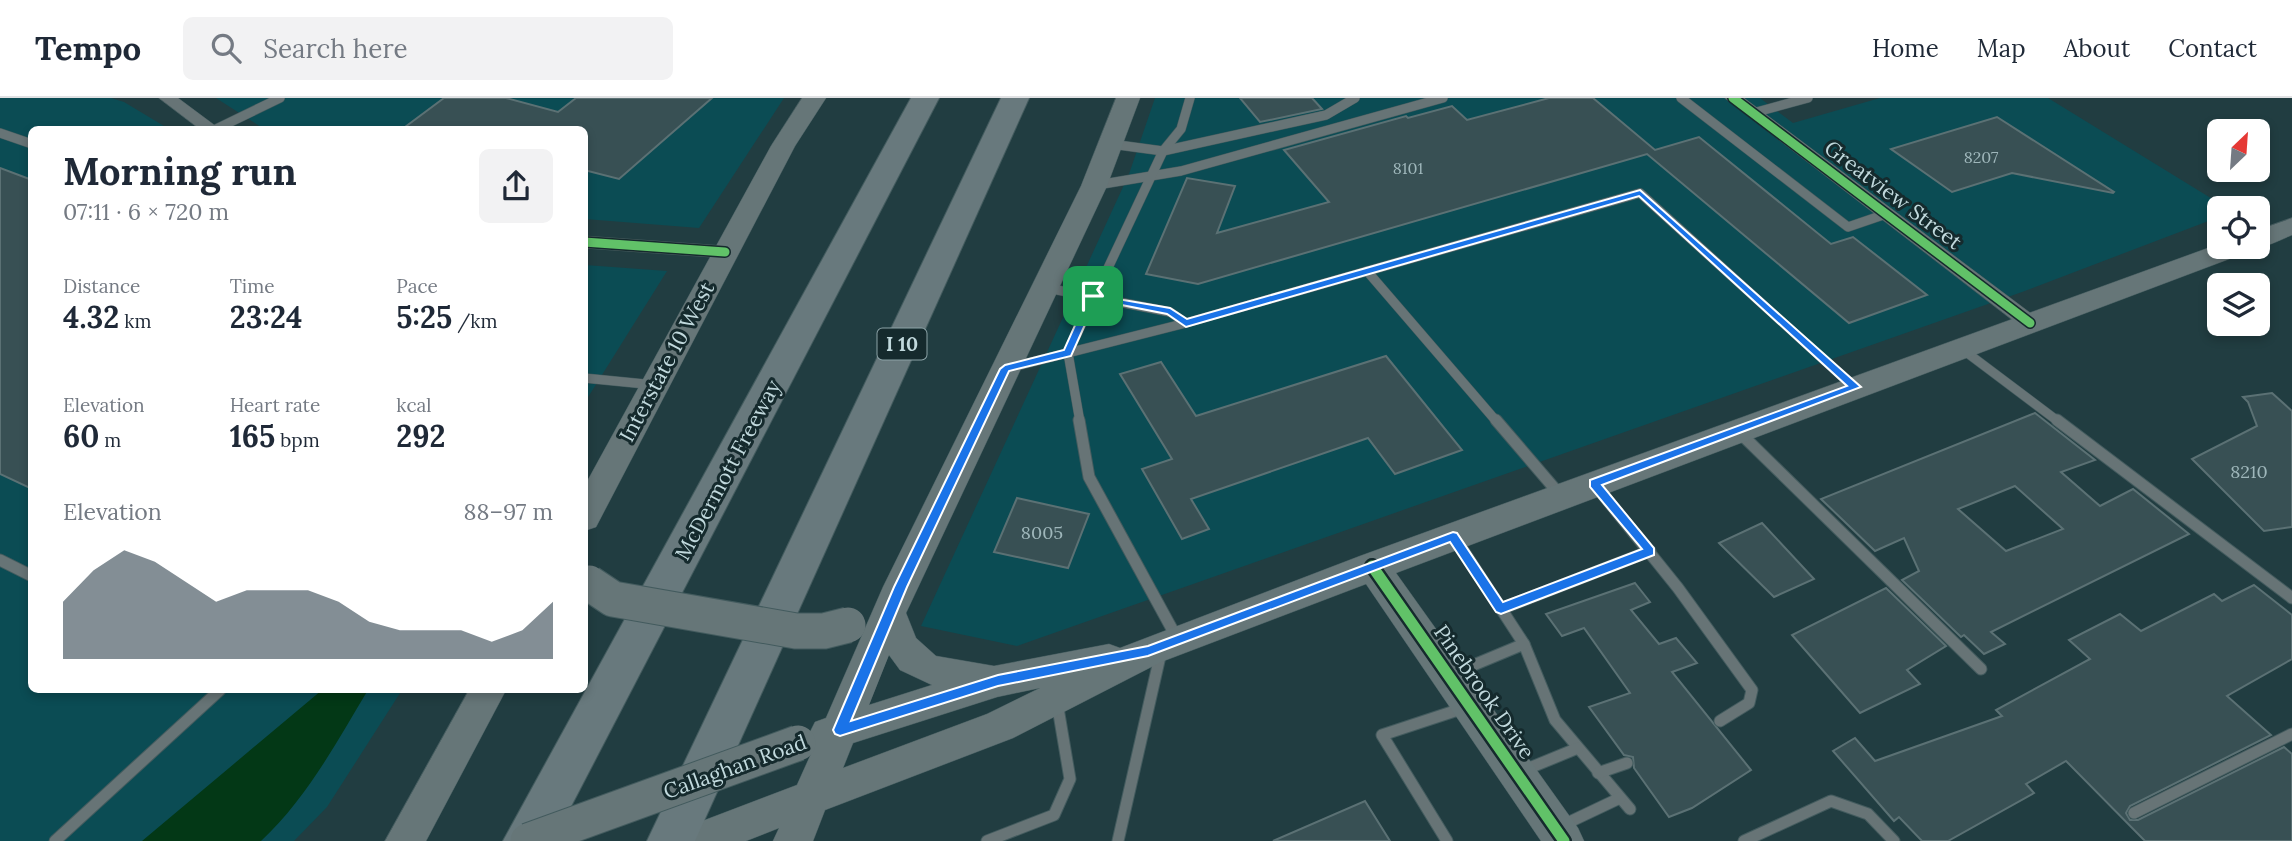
<!DOCTYPE html>
<meta charset="utf-8">
<style>
body{margin:0;font-family:Lora,serif;background:#f2f2f3;color:#1f2937;height:100vh;display:flex;flex-direction:column;font-size:26px;white-space:nowrap}
*{box-sizing:border-box;margin:0}
p{font-size:23px;color:#747a83}
.icon{flex:none;width:38px;height:38px;fill:none;stroke:currentColor;stroke-width:2;stroke-linecap:round;stroke-linejoin:round}
.map{position:relative;flex:1;overflow:hidden}
.sheet{position:absolute;left:28px;top:28px;width:560px;height:567px;display:flex;flex-direction:column;background:#fff;border-radius:10px;box-shadow:0 4px 10px #0003}
.sheet>*{flex:none}
.needle{width:46px;rotate:25deg}
.buttons{position:absolute;left:2207px;top:21px;display:grid;gap:14px}
.buttons a{display:grid;place-items:center;width:63px;height:63px;border-radius:10px;background:#fff;box-shadow:0 4px 10px #0003;font-size:35px}
.pin{position:absolute;display:grid;place-items:center;width:60px;height:60px;color:#fff;margin:-30px;border-radius:14px;box-shadow:0 4px 10px #0006}
.round{display:grid;place-items:center;flex:none;width:74px;height:74px;border-radius:10px;background:#f2f2f3}
.summary{display:flex;align-items:center;justify-content:space-between;height:119px;padding:0 35px}
h1{font-size:38px;font-weight:700;line-height:52px}
.stats{display:grid;grid-template-columns:repeat(3,1fr);gap:10px;height:119px;padding:7px 35px}
.stats div{display:grid;align-content:center}
.stats b{font-size:30px;font-weight:700}
.stats small{font-size:19px;font-weight:400}
.stats p{font-size:19px}
.chart{height:196px;padding:14px 35px}
.chart p{display:flex;justify-content:space-between}
.chart svg{width:100%;height:126px;margin-top:7px;fill:#4f5f69;opacity:.7}
header{display:flex;align-items:center;gap:42px;box-sizing:border-box;height:98px;padding:0 35px;background:#fff;border-bottom:2px solid #e0e1e3}
header strong{font-size:33px}
nav{display:flex;gap:38px;margin-inline-start:auto;font-size:24px}
.search{width:490px;height:63px;background:#f2f2f3;display:flex;align-items:center;gap:18px;box-sizing:border-box;padding:0 24px;border-radius:10px;color:#747a83;font-size:26px}
.map>svg:first-child{display:block}
</style>
<header>
<strong>Tempo</strong>
<div class="search"><svg class="icon" aria-label="search" viewBox="0 0 24 24"><circle cx="10" cy="10" r="6"/><path d="M15 15l6 6"/></svg>Search here</div>
<nav><a>Home</a><a>Map</a><a>About</a><a>Contact</a></nav>
</header>
<div class="map">
<svg width="2292" height="743" viewBox="0 0 2292 743">
<rect width="100%" height="100%" fill="#213d41"/>
<g fill="#0b4c54">
<path d="M0,0h111l13,4 45,27 -137,1v560h370l-75,117 -33,34h-294z"/>
<path d="M216,0h568l-85,130 -114,-9 -1,-89 -320,-1z"/>
<path d="M1155,0h605l33,25 87,-25h168l179,110h-8v9l-197,75 -1005,354 -96,-20 208,-452z"/>
<path d="M585,167l82,6 -82,131z"/>
</g>
<path fill="#033816" d="M322,592h46c-32,53 -61,108 -107,151h-119z"/>
<g fill="#385054" stroke="#5b7174" stroke-width="2" fill-rule="evenodd">
<path d="M444,0h62l52,14 18,-14h136l-93,81 -35,-9v-40h-183z"/>
<path d="M1240,0h72l10,11 -62,13z"/>
<path d="M1549,0h44l62,52 44,-13 132,107 22,-7 74,58 -78,28 -202,-169 -449,130 -52,-10 41,-96 48,8 -18,47 112,-31 -45,-52 122,-34 2,2 44,-12 15,14z"/>
<path d="M1997,19l117,75 -1,1 -101,-20 -60,19 -61,-43z"/>
<path d="M0,70l32,12v309l-32,-15z"/>
<path d="M1386,258l76,94 -67,24 -27,-36 -177,61 18,30 -27,10 -40,-70 30,-10 -52,-85 41,-12 35,54z"/>
<path d="M2272,295l20,18v116l-28,4 -72,-72 65,-33 -9,-24 -5,-5z"/>
<path d="M2035,315l60,47 -34,12 39,34 33,-17 56,45 -198,98 14,12 -21,10 -20,-19 -3,2 -59,-57 17,-9 -15,-33 -29,13 -54,-52zM2015,388l48,43 -57,22 -48,-42z"/>
<path d="M1017,400l72,16 -21,54 -74,-16z"/>
<path d="M1762,425l52,56 -40,18 -55,-54z"/>
<path d="M1635,485l15,19 -19,8 28,34 17,-6 21,25 -25,9 79,98 -59,38 -23,9 -35,-49 -1,-11 -9,-2 -35,-48 41,-14 -46,-65 -22,8 -16,-22z"/>
<path d="M2254,487l38,30v44l-65,37 44,39 -141,71 -4,7 4,7h8l146,-73 8,7v87h-147l-79,-80 -40,23 8,9 -86,48h-26l-23,-24 -5,4 -61,-70 22,-13 20,23 127,-45 -6,-6 94,-51 -21,-19 51,-26 21,17 73,-37 8,7z"/>
<path d="M1886,490l60,58 -39,24 13,14 -60,29 -68,-78z"/>
<path d="M1365,703l25,40h-117z"/>
</g>
<g fill="none" stroke-linecap="round" stroke-linejoin="round">
<g stroke="#435b5e" stroke-width="10">
<g id="lane-far1">
<path d="M1681,0l167,129 38,-13"/>
<path d="M1753,15l55,-15"/>
<path d="M214,32l66,-32"/>
<path d="M0,35l32,11"/>
<path d="M1111,46l52,7 163,-36 29,-17"/>
<path d="M1097,87l84,-14 262,-73"/>
<path d="M1367,173l130,151"/>
<path d="M1047,190l123,24 16,11"/>
<path d="M1962,251l97,73"/>
<path d="M1012,269l174,-44 454,-130 215,195"/>
<path d="M584,280l71,7"/>
<path d="M1080,324l-12,-69 95,-202 18,-22 9,-31"/>
</g>
</g>
<g stroke="#435b5e" stroke-width="13">
<g id="lane">
<path d="M1079,322l10,57 89,163"/>
<path d="M1496,322l65,76"/>
<path d="M2057,322l235,178"/>
<path d="M1738,333l243,238"/>
<path d="M1596,388l82,102 74,102 -3,13 -29,18"/>
<path d="M1455,440l69,106 31,76 75,89"/>
<path d="M0,462l32,16"/>
<path d="M1501,511l149,-58"/>
<path d="M1452,576l72,-30"/>
<path d="M1522,673l56,-23"/>
<path d="M1598,675l29,-10"/>
<path d="M2134,715l158,-79"/>
<path d="M1561,728l59,-28"/>
<path d="M55,743l165,-151"/>
<path d="M987,743l67,-26 16,-36 -13,-77"/>
<path d="M1118,743l43,-189"/>
<path d="M1447,743l-65,-106 85,-28"/>
<path d="M1744,743l87,-40 37,13 26,27"/>
</g>
</g>
<g stroke="#435b5e" stroke-width="1">
<g id="street">
<path d="M159,0h19l43,32h-20z"/>
<path d="M1725,0h19l293,220 3,5 -3,5h-14z"/>
<path d="M584,138l141,10 7,2 3,4 -3,4 -7,2 -141,-10z"/>
</g>
</g>
<g stroke="#435b5e" stroke-width="1">
<g id="secondary">
<path d="M802,0h24l-31,48 -199,381 -12,4v-44l187,-341z"/>
<path d="M1116,0h24l-33,88 -201,427 10,25 20,18 58,10 115,-22 11,4 240,-92 859,-312v3h30l-4,6 -849,320 182,255 6,13h-43l-175,-257 -205,78 -148,76 -188,72 -12,31h-40l6,-13 -33,13h-68l6,-13 113,-43 18,-40 -6,-11 6,-12 11,-4 57,-131 198,-401zM889,557l11,15 32,15 -63,20zM1040,590l-53,26 -144,54 10,-25 144,-46z"/>
<path d="M2292,120v17c-12,5 -24,12 -37,12l3,-17z"/>
<path d="M469,592h37l-80,151h-41z"/>
</g>
</g>
<g stroke="#435b5e" stroke-width="2">
<g id="highway">
<path d="M911,0h28l-386,743h-50z"/>
<path d="M1001,0h28l-334,743h-48z"/>
</g>
</g>
<use href="#lane-far1" stroke="#677476" stroke-width="9"/>
<use href="#lane" stroke="#677476" stroke-width="11"/>
<use href="#street" fill="#677476" fill-rule="evenodd"/>
<use href="#secondary" fill="#667678" fill-rule="evenodd"/>
<use href="#highway" fill="#68797d" fill-rule="evenodd"/>
<g stroke="#435b5e" stroke-width="37" stroke-linecap="butt">
<g id="secondary-bridge">
<path d="M589,485l24,16 183,32h28l24,-6"/>
<path d="M528,743l270,-98"/>
</g>
</g>
<use href="#secondary-bridge" stroke="#667678" stroke-width="35"/>
<g stroke="#152a2d" stroke-width="12">
<g id="cycleway-far1">
<path d="M1733,0l297,225"/>
<path d="M584,144l141,10"/>
</g>
</g>
<g stroke="#152a2d" stroke-width="16">
<path id="cycleway" d="M1372,468l192,275"/>
</g>
<use href="#cycleway-far1" stroke="#61c268" stroke-width="9"/>
<use href="#cycleway" stroke="#61c268" stroke-width="11"/>
</g>
<path fill="#1a73e8" stroke="#fff" stroke-width="2" fill-rule="evenodd" d="M1640,92l221,197 -259,98 52,63v7l-153,59 -5,-2 -46,-70 -302,114 -150,30 -158,50 -5,-2 -2,-4 61,-143 106,-218 5,-4 59,-15 25,-56 81,14 17,11zM1639,98l208,190 -257,94v7l52,62 -139,53 -46,-69 -4,-1 -305,114 -150,29 -147,46 56,-134 102,-216 62,-15 25,-56 71,14 19,13z"/>
<g text-anchor="middle" stroke-width="6" stroke-linejoin="round" paint-order="stroke">
<g font-size="16" fill="#9fb7bb">
<text x="1981" y="65">8207</text>
<text x="1408" y="76">8101</text>
</g>
<g font-size="18" fill="#9fb7bb">
<text x="2249" y="380">8210</text>
<text x="1042" y="441">8005</text>
</g>
<rect fill="#152a2d" stroke="#8da4a8" stroke-width="2" x="877.5" y="230.5" width="49" height="31" rx="5"/>
<g font-size="19" font-weight="bold" fill="#c1d9dd">
<text x="902" y="253">I 10</text>
</g>
<g font-size="21" fill="#c1d9dd" stroke="#152a2d">
<text transform="translate(1893 97) rotate(37)" y="7">Greatview Street</text>
<text transform="translate(667 264) rotate(-62)" y="7">Interstate 10 West</text>
<text transform="translate(728 372) rotate(-62)" y="7">McDermott Freeway</text>
<text transform="translate(1484 594) rotate(55)" y="7">Pinebrook Drive</text>
<text transform="translate(735 669) rotate(-20)" y="7">Callaghan Road</text>
</g>
</g>
</svg>
<div class="buttons">
<a><svg class="needle" viewBox="-14 -14 28 28"><path d="M0-13l5 13h-10z" fill="#e53935"/><path d="M0 13l5-13h-10z" fill="#747a83"/></svg></a>
<a><svg class="icon" aria-label="locate" viewBox="0 0 24 24"><circle cx="12" cy="12" r="6"/><path d="M12 2v4M12 18v4M2 12h4M18 12h4"/></svg></a>
<a><svg class="icon" aria-label="layers" viewBox="0 0 24 24"><path d="M12 4l9 5-9 5-9-5zM3 14l9 5 9-5"/></svg></a>
</div>
<div class="pin" style="left:1093px;top:198px;background:#1e9e55"><svg class="icon" aria-label="arrive" viewBox="0 0 24 24"><path d="M6 21V4h12l-3 4 3 4H6"/></svg></div>
<section class="sheet">
<div class="summary"><div><h1>Morning run</h1><p>07:11 · 6 × 720 m</p></div><a class="round"><svg class="icon" aria-label="share" viewBox="0 0 24 24"><path d="M12 15V3M7 8l5-5 5 5M5 13v7h14v-7"/></svg></a></div>
<div class="stats">
<div><p>Distance</p><b>4.32<small> km</small></b></div>
<div><p>Time</p><b>23:24</b></div>
<div><p>Pace</p><b>5:25<small> /km</small></b></div>
</div>
<div class="stats">
<div><p>Elevation</p><b>60<small> m</small></b></div>
<div><p>Heart rate</p><b>165<small> bpm</small></b></div>
<div><p>kcal</p><b>292</b></div>
</div>
<div class="chart"><p><span>Elevation</span>88–97 m</p>
<svg viewBox="0 0 160 44" preserveAspectRatio="none"><path d="M0 44V24L10 13L20 6L30 10L40 17L50 24L60 20L70 20L80 20L90 24L100 31L110 34L120 34L130 34L140 38L150 34L160 24V44z"/></svg>
</div>
</section>
</div>
